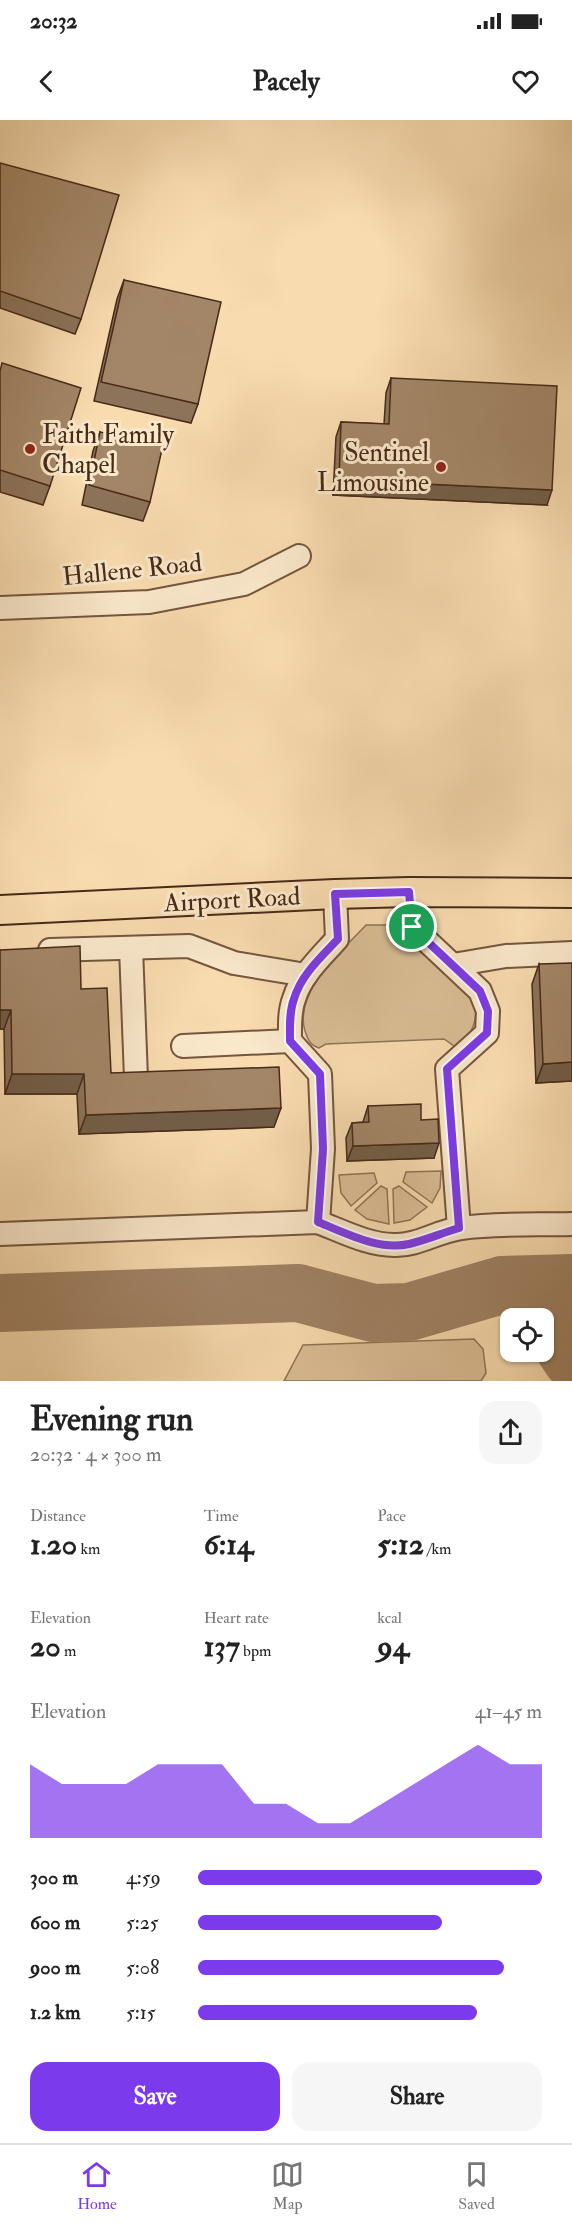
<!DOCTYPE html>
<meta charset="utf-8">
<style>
body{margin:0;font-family:"IM FELL Double Pica",serif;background:#f6f6f6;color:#222;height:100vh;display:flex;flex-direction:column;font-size:22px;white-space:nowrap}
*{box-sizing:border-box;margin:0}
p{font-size:20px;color:#767676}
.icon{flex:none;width:33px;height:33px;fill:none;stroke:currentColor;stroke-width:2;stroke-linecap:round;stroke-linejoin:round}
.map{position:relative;height:1261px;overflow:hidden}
.details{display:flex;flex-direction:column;background:#fff;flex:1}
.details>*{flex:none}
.fabs{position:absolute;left:500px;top:1188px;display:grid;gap:12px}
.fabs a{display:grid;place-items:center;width:54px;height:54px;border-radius:12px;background:#fff;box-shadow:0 2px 4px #0004;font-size:30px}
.pin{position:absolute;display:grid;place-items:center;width:51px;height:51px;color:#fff;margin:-26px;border:3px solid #fff;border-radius:50%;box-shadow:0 2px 6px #0007}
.round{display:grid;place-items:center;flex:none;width:63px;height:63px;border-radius:18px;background:#f6f6f6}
.head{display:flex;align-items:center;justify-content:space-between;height:102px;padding:0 30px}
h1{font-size:33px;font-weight:800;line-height:45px}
.figures{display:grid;grid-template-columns:repeat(3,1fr);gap:9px;height:102px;padding:6px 30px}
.figures div{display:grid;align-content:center}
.figures b{font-size:30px;font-weight:800}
.figures small{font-size:16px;font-weight:400}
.figures p{font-size:16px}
.chart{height:168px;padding:12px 30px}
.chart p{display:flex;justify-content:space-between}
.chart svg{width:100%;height:108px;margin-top:6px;fill:#7c3aed;opacity:.7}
.action{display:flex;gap:12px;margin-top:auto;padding:12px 30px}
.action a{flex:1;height:69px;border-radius:18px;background:#7c3aed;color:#fff;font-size:24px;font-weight:800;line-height:69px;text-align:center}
.action a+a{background:#f6f6f6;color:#222}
ul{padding:0 30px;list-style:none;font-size:20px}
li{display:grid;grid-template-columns:96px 72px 1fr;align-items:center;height:45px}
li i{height:15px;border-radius:8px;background:#7c3aed}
.status{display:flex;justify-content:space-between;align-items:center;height:42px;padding:0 30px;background:#fff;direction:ltr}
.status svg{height:16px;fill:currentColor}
header{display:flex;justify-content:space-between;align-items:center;height:78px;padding:0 30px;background:#fff;font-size:27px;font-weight:800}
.dock{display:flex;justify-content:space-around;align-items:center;height:84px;border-top:2px solid #e0e0e0;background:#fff;font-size:16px;color:#767676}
.dock a{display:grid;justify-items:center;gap:3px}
.dock .current{color:#7c3aed}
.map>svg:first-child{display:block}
</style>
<div class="status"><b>20:32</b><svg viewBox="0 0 49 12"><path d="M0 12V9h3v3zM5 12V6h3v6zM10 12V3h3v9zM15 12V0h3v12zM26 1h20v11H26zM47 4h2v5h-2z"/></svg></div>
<header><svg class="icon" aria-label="back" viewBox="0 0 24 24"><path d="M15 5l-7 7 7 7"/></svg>Pacely<svg class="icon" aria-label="heart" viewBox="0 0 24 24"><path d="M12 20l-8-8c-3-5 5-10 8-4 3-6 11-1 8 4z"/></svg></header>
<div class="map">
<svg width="572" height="1261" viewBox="0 0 572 1261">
<rect width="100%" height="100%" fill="#f8dbaf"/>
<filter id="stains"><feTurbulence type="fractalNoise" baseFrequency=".00333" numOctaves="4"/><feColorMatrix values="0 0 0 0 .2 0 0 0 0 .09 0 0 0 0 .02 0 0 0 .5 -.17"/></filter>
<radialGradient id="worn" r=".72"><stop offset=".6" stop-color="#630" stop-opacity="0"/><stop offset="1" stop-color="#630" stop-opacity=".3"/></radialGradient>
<g fill="#dabd95" stroke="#907456" stroke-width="1.5">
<path d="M366,805h27c19,17 68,53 79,73 9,18 0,38 -15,50l-13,-9 -118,5 -7,4c-9,-3 -11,-8 -14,-17 -12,-39 37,-80 61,-106z"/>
<path d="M441,1051l-1,17 -8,15 -29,-21 3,-10z"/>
<path d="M374,1053l3,10 -26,23 -10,-13 -2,-18z"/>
<path d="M381,1066l6,3 2,35 -22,-5 -12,-9z"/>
<path d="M399,1066l28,21 -17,13 -16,3 -1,-34z"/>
<path d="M474,1219l9,10 3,24 -5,8h-197l19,-36z"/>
</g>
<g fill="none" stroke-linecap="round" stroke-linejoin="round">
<g stroke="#a08264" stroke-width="58">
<path d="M0,1183l298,-10 75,20 36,-1 93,-27 70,-2"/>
<path d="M543,1202l11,11 18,27"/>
</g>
<g stroke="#73563e" stroke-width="26">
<g id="minor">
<path d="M0,488l149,-6 95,-18 55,-28"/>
<path d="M409,772l3,35 68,64 8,20 -1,22 -40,36 12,159"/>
<path d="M131,828l5,130"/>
<path d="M50,830l139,-4 45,17 72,12"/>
<path d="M453,845l53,-9 66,-3"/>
<path d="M183,926l107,-5"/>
<path d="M318,1102l5,-73 -3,-75 -30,-33c0,-14 -1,-29 4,-42 7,-24 27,-42 43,-60l-2,-45"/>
<path d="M0,1114l318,-12c24,9 50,23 76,23 23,1 44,-14 67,-17 36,-5 74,-3 111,-4"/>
</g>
</g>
<g stroke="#472a18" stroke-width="32">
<path id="major" d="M0,790l335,-16 74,-2 163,1"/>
</g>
<use href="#minor" stroke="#fae8cb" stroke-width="22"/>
<use href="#major" stroke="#f8dbaf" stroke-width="28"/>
</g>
<g fill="#8c7359" stroke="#472a18" stroke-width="1.5">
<path d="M0,43l81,156 -6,15 -75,-26z"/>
<path d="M124,160l74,124 -7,19 -97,-22 23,-102z"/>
<path d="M0,250l50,116 -7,19 -43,-13z"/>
<path d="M391,258l156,127 -214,-10 3,-58 5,-15 43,2 2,-31z"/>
<path d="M100,312l50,70 -7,19 -61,-16 11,-54z"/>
<path d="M0,830l81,39 30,84 163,54 -195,7 -2,-40h-72l-1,-65h-4z"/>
<path d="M539,844l33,117 -36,2 -4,-99z"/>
<path d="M368,986l53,14 13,38 -87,3 -1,-23 6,-15 11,-1z"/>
</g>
<g fill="#725e48" stroke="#472a18" stroke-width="1.5">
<path d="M339,360l213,10 -5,15 -214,-10z"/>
<path d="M0,890h11l-7,19h-4z"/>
<path d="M572,942v19l-36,2 7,-19z"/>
<path d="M12,954h72l-7,20h-72z"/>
<path d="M281,988l-7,19 -195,7 7,-19z"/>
<path d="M439,1023l-5,15 -87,3 6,-15z"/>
</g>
<g fill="#a38667" stroke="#472a18" stroke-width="1.5">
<path d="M0,43l119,32 -38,124 -81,-28z"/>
<path d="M124,160l97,22 -23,102 -97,-22z"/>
<path d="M2,243l79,25 -31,98 -50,-16v-99z"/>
<path d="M391,258l166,8 -5,104 -213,-10 2,-58 48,2z"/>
<path d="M100,312l63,13 -13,57 -61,-17z"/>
<path d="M80,826l1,43 26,-1 4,85 168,-6 2,41 -195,7 -2,-41h-72l-1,-64h-11v-60z"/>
<path d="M572,843v99l-29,2 -4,-100z"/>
<path d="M421,984v16l17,-1 1,24 -86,3 -1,-23 17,-1 -1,-16z"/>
</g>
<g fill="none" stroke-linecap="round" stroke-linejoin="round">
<g stroke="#fff" stroke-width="12">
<path id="route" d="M409,772l3,35 68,64 8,20 -1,22 -40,36 12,159c-17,5 -33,12 -50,16 -30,7 -63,-11 -91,-22l5,-73 -3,-75 -30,-33c0,-13 -1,-29 4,-42 7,-24 27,-42 44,-60l-3,-45z"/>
</g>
<use href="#route" stroke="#7c3aed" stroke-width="8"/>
</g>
<g fill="#8f2418" stroke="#fae8cb" stroke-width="2">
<circle cx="30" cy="329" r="6"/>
<circle cx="441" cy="347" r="6"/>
</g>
<g text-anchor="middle" stroke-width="6" stroke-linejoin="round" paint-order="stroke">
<g font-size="26" fill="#472a18" stroke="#fae8cb" text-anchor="start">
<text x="42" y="323">Faith Family<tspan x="42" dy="30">Chapel</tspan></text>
<text x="429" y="341" text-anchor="end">Sentinel<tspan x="429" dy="30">Limousine</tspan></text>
</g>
<g font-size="26" fill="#472a18" stroke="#fae8cb">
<text transform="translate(132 449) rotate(-6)" y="9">Hallene Road</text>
<text transform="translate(232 779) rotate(-3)" y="9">Airport Road</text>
</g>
</g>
<rect width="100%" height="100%" filter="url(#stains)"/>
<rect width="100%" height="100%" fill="url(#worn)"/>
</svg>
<div class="fabs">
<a><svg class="icon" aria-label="locate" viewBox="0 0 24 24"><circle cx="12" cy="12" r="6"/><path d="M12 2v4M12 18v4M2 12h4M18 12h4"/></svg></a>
</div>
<div class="pin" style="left:412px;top:807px;background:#1e9e55"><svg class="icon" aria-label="arrive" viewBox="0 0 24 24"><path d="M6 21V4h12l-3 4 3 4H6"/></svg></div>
</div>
<section class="details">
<div class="head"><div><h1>Evening run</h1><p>20:32 · 4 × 300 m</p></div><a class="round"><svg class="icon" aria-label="share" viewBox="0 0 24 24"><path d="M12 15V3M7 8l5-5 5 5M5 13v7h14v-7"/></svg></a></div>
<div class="figures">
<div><p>Distance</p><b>1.20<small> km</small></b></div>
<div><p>Time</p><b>6:14</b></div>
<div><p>Pace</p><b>5:12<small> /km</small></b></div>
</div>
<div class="figures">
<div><p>Elevation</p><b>20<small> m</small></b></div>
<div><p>Heart rate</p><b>137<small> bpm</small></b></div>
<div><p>kcal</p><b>94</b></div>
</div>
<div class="chart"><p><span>Elevation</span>41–45 m</p>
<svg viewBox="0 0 160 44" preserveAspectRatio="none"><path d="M0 44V14L10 22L20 22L30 22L40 14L50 14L60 14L70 30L80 30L90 38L100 38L110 30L120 22L130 14L140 6L150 14L160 14V44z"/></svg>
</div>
<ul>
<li><b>300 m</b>4:59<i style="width:100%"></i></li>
<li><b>600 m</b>5:25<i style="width:71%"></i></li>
<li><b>900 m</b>5:08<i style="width:89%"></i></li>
<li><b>1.2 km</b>5:15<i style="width:81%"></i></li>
</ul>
<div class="action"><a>Save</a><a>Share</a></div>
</section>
<nav class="dock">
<a class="current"><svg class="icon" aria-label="home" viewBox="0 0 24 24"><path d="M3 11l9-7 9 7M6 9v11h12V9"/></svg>Home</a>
<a><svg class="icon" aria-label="map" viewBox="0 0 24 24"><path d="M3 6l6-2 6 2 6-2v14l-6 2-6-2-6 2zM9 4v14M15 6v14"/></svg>Map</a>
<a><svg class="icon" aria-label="saved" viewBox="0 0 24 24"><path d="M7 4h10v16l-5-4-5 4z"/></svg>Saved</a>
</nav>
